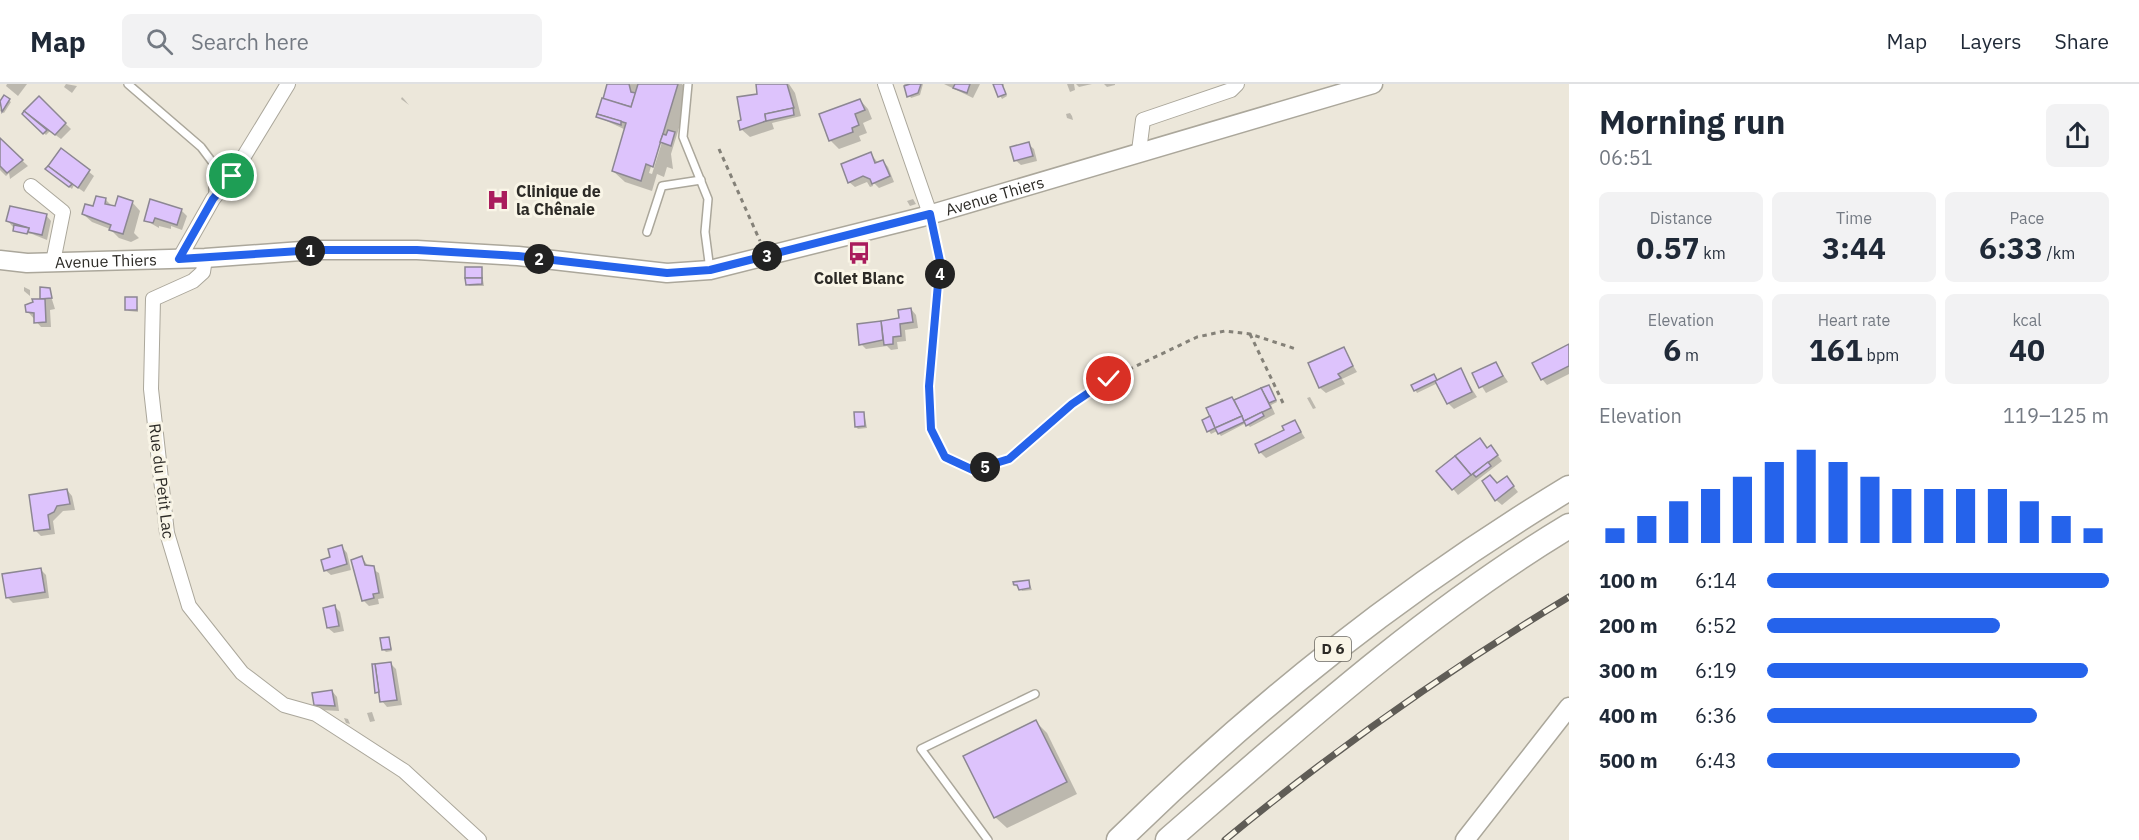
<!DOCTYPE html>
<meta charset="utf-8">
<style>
body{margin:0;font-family:"IBM Plex Sans",sans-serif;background:#f2f2f3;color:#1f2937;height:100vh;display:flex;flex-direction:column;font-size:22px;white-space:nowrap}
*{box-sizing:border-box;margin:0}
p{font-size:20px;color:#747a83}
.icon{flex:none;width:33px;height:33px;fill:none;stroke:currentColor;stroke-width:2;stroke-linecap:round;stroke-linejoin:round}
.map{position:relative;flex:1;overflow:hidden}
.sheet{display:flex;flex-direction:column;background:#fff;width:570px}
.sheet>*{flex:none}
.pin{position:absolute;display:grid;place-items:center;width:51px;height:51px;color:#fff;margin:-26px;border:3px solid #fff;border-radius:50%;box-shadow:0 2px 6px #0007}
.km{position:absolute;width:30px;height:30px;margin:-15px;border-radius:50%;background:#222;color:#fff;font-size:16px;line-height:30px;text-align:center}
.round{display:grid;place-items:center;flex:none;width:63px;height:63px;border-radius:9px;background:#f2f2f3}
.head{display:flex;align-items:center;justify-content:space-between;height:102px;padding:0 30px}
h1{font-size:33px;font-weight:700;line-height:45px}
.stats{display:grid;grid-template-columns:repeat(3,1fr);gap:9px;height:102px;padding:6px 30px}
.stats div{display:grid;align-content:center;border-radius:9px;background:#f2f2f3;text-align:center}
.stats b{font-size:30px;font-weight:700}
.stats small{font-size:16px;font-weight:400}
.stats p{font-size:16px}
.chart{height:168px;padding:12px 30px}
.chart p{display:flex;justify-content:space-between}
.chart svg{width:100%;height:108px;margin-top:6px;stroke:#2563eb;stroke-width:6}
ul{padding:0 30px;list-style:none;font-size:20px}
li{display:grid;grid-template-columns:96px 72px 1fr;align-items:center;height:45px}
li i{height:15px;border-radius:8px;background:#2563eb}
header{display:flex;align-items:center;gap:36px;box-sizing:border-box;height:84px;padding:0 30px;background:#fff;border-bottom:2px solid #e0e1e3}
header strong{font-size:28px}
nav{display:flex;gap:33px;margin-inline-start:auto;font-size:21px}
.search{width:420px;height:54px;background:#f2f2f3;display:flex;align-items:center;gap:15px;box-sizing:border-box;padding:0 21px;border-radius:9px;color:#747a83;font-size:22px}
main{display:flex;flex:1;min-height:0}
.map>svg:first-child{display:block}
</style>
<header>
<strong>Map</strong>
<div class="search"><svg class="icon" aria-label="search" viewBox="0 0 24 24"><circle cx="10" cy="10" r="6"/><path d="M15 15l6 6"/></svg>Search here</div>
<nav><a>Map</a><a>Layers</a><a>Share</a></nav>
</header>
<main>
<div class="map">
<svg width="1569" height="756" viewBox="0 0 1569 756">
<rect width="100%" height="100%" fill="#ece7da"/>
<g fill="#0003" fill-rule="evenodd">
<path d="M7,0h20l-9,12 -12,-10z"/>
<path d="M66,0l11,2 -5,7 -8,-6z"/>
<path d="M608,0h29l1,5 2,-5h42l8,8 -19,62 2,15 -6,-2 -3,10 -7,-3 -5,17 -27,-9 -12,-11 13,-41 -28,-13zM659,56l3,2 -10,32 -3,-1z"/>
<path d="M757,0h32l6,9 6,23 -29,7 2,6 -24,8 -9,-8 2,-8 16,-26z"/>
<path d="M904,0h19l-3,11 -9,3z"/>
<path d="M944,0h36l-7,14z"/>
<path d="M994,0h10l-1,4 4,8 -5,3z"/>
<path d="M1067,0h7l1,6 -5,2z"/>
<path d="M1076,0h16l-13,3z"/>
<path d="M1104,0h11v1l-8,2z"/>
<path d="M4,13l7,5 -7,11 -4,-2z"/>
<path d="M402,13l2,2 5,6 -8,-6z"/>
<path d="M39,14l32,31 -10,10 -11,-8 -4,4 -22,-21z"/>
<path d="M860,16l8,9 4,10 -9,4 4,10 -8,3 2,5 -22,8 -9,-9z"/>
<path d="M1070,29l2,3 1,4 -6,-2 -1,-4z"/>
<path d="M0,56l28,26 -18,13 -1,-6 -3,3 -6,-6z"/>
<path d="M1028,60l6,5 3,12 -16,4 -6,-5z"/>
<path d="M62,66l32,26 -10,16 -10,-7 -2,4 -25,-21z"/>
<path d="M871,70l7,9 5,-2 5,6 6,15 -15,6 -7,-7 1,5 -3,1 -3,-5 -12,5 -6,-5z"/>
<path d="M913,115l3,5 -6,2 -3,-5z"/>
<path d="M106,116l7,7 19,-5 8,9 -6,22 5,5 -8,4 -12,-4 -9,-9 -18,-7 -9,-8z"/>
<path d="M181,126l6,6 -5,14 -11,-4v3l-12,-3v2l-14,-8z"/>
<path d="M46,131l5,6 -4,19 -15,-6 -15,-2 -9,-11z"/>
<path d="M481,184l3,18h-15l-2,-2z"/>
<path d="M24,203l6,3v6l-6,-5z"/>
<path d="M49,206l6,19 -5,1 1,17h-10l-12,-14 -2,-7 17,-6 -2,-2z"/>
<path d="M136,214l2,14 -9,-1 -3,-2z"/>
<path d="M911,225l5,6 2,13 -13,2 1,11 -9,1 1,7 -7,1 -4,-4 -21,3 -5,-5 -2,-19 41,-6z"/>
<path d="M1569,262v28l-22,11 -5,-6z"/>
<path d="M1343,265l14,23 -15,7 3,5 -19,9 -6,-5 -10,-24z"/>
<path d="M1496,280l12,18 -22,11 -12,-19z"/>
<path d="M1460,286l17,27 -23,12 -6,-6 -8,-21 -23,11 -4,-7 21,-10 4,5z"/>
<path d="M1268,302l9,16 -6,3 4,9 -25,13 -4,-4 -25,13 -4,-5 -6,3 -2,-3 -5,-11 10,2 -6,-13z"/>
<path d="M1310,313l6,11 -3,1 -6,-11z"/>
<path d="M864,329l3,15 -9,1 -2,-2z"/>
<path d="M1295,338l10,16 -39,20 -6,-6z"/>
<path d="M1488,365l8,4 6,8 -44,34 -19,-24z"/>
<path d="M1507,394l11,14 -16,13 -6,-5 2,-15z"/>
<path d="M67,406l5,6 3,14 -12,1 -10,10 2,13 -14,2 -5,-5z"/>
<path d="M342,463l5,6 4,17 -20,5 -6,-5 6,-13z"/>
<path d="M362,474l7,9 10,6 5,25 -6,1 1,5 -10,2 -5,-5z"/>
<path d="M40,485l6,6 3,23 -36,5 -6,-6z"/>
<path d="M1029,498l3,8 -10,1 -3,-5 -8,-2z"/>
<path d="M335,523l5,5 4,19 -10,2 -6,-5z"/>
<path d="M389,554l3,13 -6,1 -3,-3z"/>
<path d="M390,579l6,6 6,36 -15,2 -5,-6 -1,-7 -5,-2z"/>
<path d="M332,607l5,6 2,14 -18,-1 -5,-5z"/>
<path d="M372,628l3,9 -5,1 -3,-9z"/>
<path d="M344,634l4,1 2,5 -4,-1z"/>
<path d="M1036,638l11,11 30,61 -70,34 -12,-11z"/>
</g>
<g fill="#ddc3fc" stroke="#8c8792" stroke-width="1.5">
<path d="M607,0h22l2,8 5,1 -5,14 -28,-8z"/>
<path d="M638,0h40l-25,83 -7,-3 -5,17 -29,-10 14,-48 -29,-9 5,-16 29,9z"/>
<path d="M756,0h31l7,24 -29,6 1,7 -26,9 -2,-9 3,-1 -4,-23 20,-3z"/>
<path d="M910,0h11l-3,9 -11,4 -3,-11z"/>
<path d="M955,0h15l-3,9 -14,-5z"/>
<path d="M993,0h9l4,10 -8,3z"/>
<path d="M4,11l6,4 -8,13 -2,-11z"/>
<path d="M39,12l27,27 -11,12 -31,-24z"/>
<path d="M860,15l5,11 -10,4 4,11 -7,3 1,4 -24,9 -10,-27z"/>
<path d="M793,24l1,7 -28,6 -1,-7z"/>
<path d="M24,27l23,19 -4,4 -21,-20z"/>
<path d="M597,30l24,7v4l-25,-8z"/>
<path d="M668,46l7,2 -4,14 -11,-4 3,-8 3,1z"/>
<path d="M0,54l23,22 -16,13 -7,-7z"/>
<path d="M1029,58l4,14 -19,5 -4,-14z"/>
<path d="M61,64l29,22 -12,18 -30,-22z"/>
<path d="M871,68l4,11 8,-3 7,16 -18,8 -2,-5 -7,-3 -15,7 -7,-19z"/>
<path d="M48,82l24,18 -3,3 -24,-18z"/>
<path d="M96,112l10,2 -1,6 10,2 3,-10 15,5 -10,33 -14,-4 2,-5 -29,-11 3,-10 8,2z"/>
<path d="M150,115l32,10 -5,16 -22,-7 -2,5 -9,-2z"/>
<path d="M10,122l37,8 -5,21 -14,-3 1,-4 -23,-7z"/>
<path d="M14,141l15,3 -2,6 -14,-3z"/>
<rect x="465" y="183" width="17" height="11"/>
<path d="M465,194h17v6l-16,1z"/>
<path d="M40,203l10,1 2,10 -12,1z"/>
<rect x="125" y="213" width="12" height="13"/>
<path d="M32,215h13l1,23 -12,1v-10l-8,-1 -1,-7 8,-3z"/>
<path d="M911,224l2,14 -13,2 1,12 -8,1v7l-9,1 -3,-24 18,-3 -1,-8z"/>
<path d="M881,237l2,19 -24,5 -2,-21z"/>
<path d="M1569,260v22l-28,14 -9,-17z"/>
<path d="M1344,263l9,19 -15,8 3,4 -22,10 -11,-25z"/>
<path d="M1496,278l7,14 -24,12 -7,-15z"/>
<path d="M1461,284l11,24 -25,12 -12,-23z"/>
<path d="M1434,290l3,6 -23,11 -3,-6z"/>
<path d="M1269,301l7,15 -7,3 -8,-15z"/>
<path d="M1261,304l10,20 -27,13 -10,-21z"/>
<path d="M1232,313l10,19 -27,12 -9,-20z"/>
<path d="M854,328h10l1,14 -10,1z"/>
<path d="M1262,328l2,4 -18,10 -2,-5z"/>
<path d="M1210,332l5,12 -8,4 -5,-12z"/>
<path d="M1242,332l2,6 -26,12 -3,-6z"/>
<path d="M1295,336l6,12 -42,21 -4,-9 29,-14 -2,-4z"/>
<path d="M1480,354l7,10 4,-3 7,10 -27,20 -16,-19z"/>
<path d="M1455,372l16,19 -19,15 -16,-19z"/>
<path d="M1488,378l3,4 -15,11 -3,-3z"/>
<path d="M1490,391l7,8 10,-7 7,10 -19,15 -13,-20z"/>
<path d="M67,405l3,15 -13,2 -3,6 -6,3 2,14 -16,2 -5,-36z"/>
<path d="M342,461l5,19 -23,7 -3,-11 9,-3 -2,-8z"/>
<path d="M362,472l3,9 9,1 5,27 -6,1 1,4 -12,3 -11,-41z"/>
<path d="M41,484l4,24 -39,6 -4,-24z"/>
<path d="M1029,496l1,8 -11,2 -2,-5h-3l-1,-3z"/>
<path d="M335,521l4,21 -12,2 -4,-20z"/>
<path d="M389,553l2,12 -9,1 -2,-12z"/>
<path d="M391,578l6,38 -17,2 -5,-38z"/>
<path d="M372,580h3l4,28 -4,1z"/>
<path d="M332,606l3,16 -21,-1 -2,-12z"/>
<path d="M1036,636l31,62 -73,36 -31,-62z"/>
</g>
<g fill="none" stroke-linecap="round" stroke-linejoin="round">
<g stroke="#aba79b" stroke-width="10">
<g id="lane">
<path d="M128,0l73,63 12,16v34"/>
<path d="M688,0l-5,53 25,62 -3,33 5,38"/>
<path d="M647,148l15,-46 39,-6"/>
<path d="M988,756l-67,-91 114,-55"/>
</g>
</g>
<g stroke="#aba79b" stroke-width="16">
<g id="street">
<path d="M885,0l45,130"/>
<path d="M1139,67l4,-31 88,-30 6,-6"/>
<path d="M31,102l32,26 -10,50"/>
<path d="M205,174l-2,14 -10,9 -40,18 -2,90 16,144 22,73 53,67 42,32 32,9 88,57 75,69"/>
<path d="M179,175l34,-60 19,-23 56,-92"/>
</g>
</g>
<g stroke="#aba79b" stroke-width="21">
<g id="secondary">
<path id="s1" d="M0,176l27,3 178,-5 110,-8h102l101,6 149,17 43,-3 212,-53 451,-133"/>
<path d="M1465,756l104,-133"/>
</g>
</g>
<g stroke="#aba79b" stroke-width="27">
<g id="highway">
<path d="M1119,756c140,-137 282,-250 450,-352"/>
<path d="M1168,756c128,-111 255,-226 401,-314"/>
</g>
</g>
<g stroke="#848178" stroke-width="3" stroke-dasharray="4.5 4.5" stroke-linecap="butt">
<path d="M719,65l41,92"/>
<path d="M935,146l5,31 -11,125 2,43 14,28 28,13 36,-11 63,-55 37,-25 88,-42 28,-6 25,3 46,15"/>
<path d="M1250,250l33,69"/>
</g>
<use href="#lane" stroke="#fff" stroke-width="7"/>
<use href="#street" stroke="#fff" stroke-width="14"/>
<use href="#secondary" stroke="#fff" stroke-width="18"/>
<use href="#highway" stroke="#fff" stroke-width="24"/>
<g stroke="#5f5c56" stroke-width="7">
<path id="rail" d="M1225,756c109,-90 223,-170 344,-243"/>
</g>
<use href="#rail" stroke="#f9f5e7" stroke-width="4.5" stroke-dasharray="14" stroke-linecap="butt"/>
</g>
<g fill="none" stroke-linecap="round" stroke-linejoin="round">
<g stroke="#fff" stroke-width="12">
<path id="route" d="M232,92l-19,23 -34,60 136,-9h102l101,6 149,17 43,-3 220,-56 10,47 -11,125 2,43 14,28 28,13 36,-11 63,-55 37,-25"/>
</g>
<use href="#route" stroke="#2563eb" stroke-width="8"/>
</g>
<defs>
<g id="hospital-bare" transform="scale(1.8)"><path d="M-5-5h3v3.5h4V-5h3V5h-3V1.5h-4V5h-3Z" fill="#a91c5c" stroke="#f9f5e7" stroke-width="2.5" paint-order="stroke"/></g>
<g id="bus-bare" transform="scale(1.8)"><path d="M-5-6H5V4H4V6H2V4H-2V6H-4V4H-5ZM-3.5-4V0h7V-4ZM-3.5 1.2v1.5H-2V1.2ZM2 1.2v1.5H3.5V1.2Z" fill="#a91c5c" stroke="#f9f5e7" stroke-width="2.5" paint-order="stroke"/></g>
</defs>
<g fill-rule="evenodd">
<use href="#hospital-bare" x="498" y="116"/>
<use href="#bus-bare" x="859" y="169"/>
</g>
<g text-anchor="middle" stroke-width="6" stroke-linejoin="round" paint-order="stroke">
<rect fill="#f9f5e7" stroke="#6a6760" stroke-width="1.5" x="1315" y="553" width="36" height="24" rx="4.5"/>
<g font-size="15" font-weight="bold" fill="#2c2a26">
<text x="1333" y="570">D 6</text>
</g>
<g font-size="16" font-weight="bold" fill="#2c2a26" stroke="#f9f5e7" text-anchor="start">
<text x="516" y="113">Clinique de<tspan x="516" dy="18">la Chênaie</tspan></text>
<text x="859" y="200" text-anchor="middle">Collet Blanc</text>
</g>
<g font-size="16" fill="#2c2a26" stroke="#f9f5e7">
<text dy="6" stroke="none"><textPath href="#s1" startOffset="1006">Avenue Thiers</textPath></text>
<text dy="6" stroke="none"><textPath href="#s1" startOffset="106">Avenue Thiers</textPath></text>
<text transform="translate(162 397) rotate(83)" y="6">Rue du Petit Lac</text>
</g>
</g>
</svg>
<div class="pin" style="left:232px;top:92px;background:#1e9e55"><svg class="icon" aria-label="arrive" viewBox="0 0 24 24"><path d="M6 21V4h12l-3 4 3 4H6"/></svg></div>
<div class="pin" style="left:1109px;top:295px;background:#d93025"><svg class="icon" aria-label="check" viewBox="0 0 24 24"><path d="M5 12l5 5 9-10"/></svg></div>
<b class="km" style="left:310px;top:167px">1</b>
<b class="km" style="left:539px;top:175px">2</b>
<b class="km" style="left:767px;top:172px">3</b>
<b class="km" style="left:940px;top:190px">4</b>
<b class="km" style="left:985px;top:383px">5</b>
</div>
<section class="sheet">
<div class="head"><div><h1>Morning run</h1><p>06:51</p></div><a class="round"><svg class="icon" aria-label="share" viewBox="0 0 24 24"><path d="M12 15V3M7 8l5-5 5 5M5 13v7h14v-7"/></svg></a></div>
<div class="stats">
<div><p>Distance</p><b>0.57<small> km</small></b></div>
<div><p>Time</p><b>3:44</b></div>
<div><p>Pace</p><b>6:33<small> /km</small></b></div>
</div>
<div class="stats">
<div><p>Elevation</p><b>6<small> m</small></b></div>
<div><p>Heart rate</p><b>161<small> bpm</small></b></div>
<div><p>kcal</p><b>40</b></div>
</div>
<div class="chart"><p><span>Elevation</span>119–125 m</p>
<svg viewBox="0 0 160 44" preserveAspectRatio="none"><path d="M5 44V38M15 44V33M25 44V27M35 44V22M45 44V17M55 44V11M65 44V6M75 44V11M85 44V17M95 44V22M105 44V22M115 44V22M125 44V22M135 44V27M145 44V33M155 44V38"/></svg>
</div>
<ul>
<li><b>100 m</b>6:14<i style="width:100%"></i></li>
<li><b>200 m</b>6:52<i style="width:68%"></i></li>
<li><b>300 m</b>6:19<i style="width:94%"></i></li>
<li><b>400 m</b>6:36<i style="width:79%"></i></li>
<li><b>500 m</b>6:43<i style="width:74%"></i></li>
</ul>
</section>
</main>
